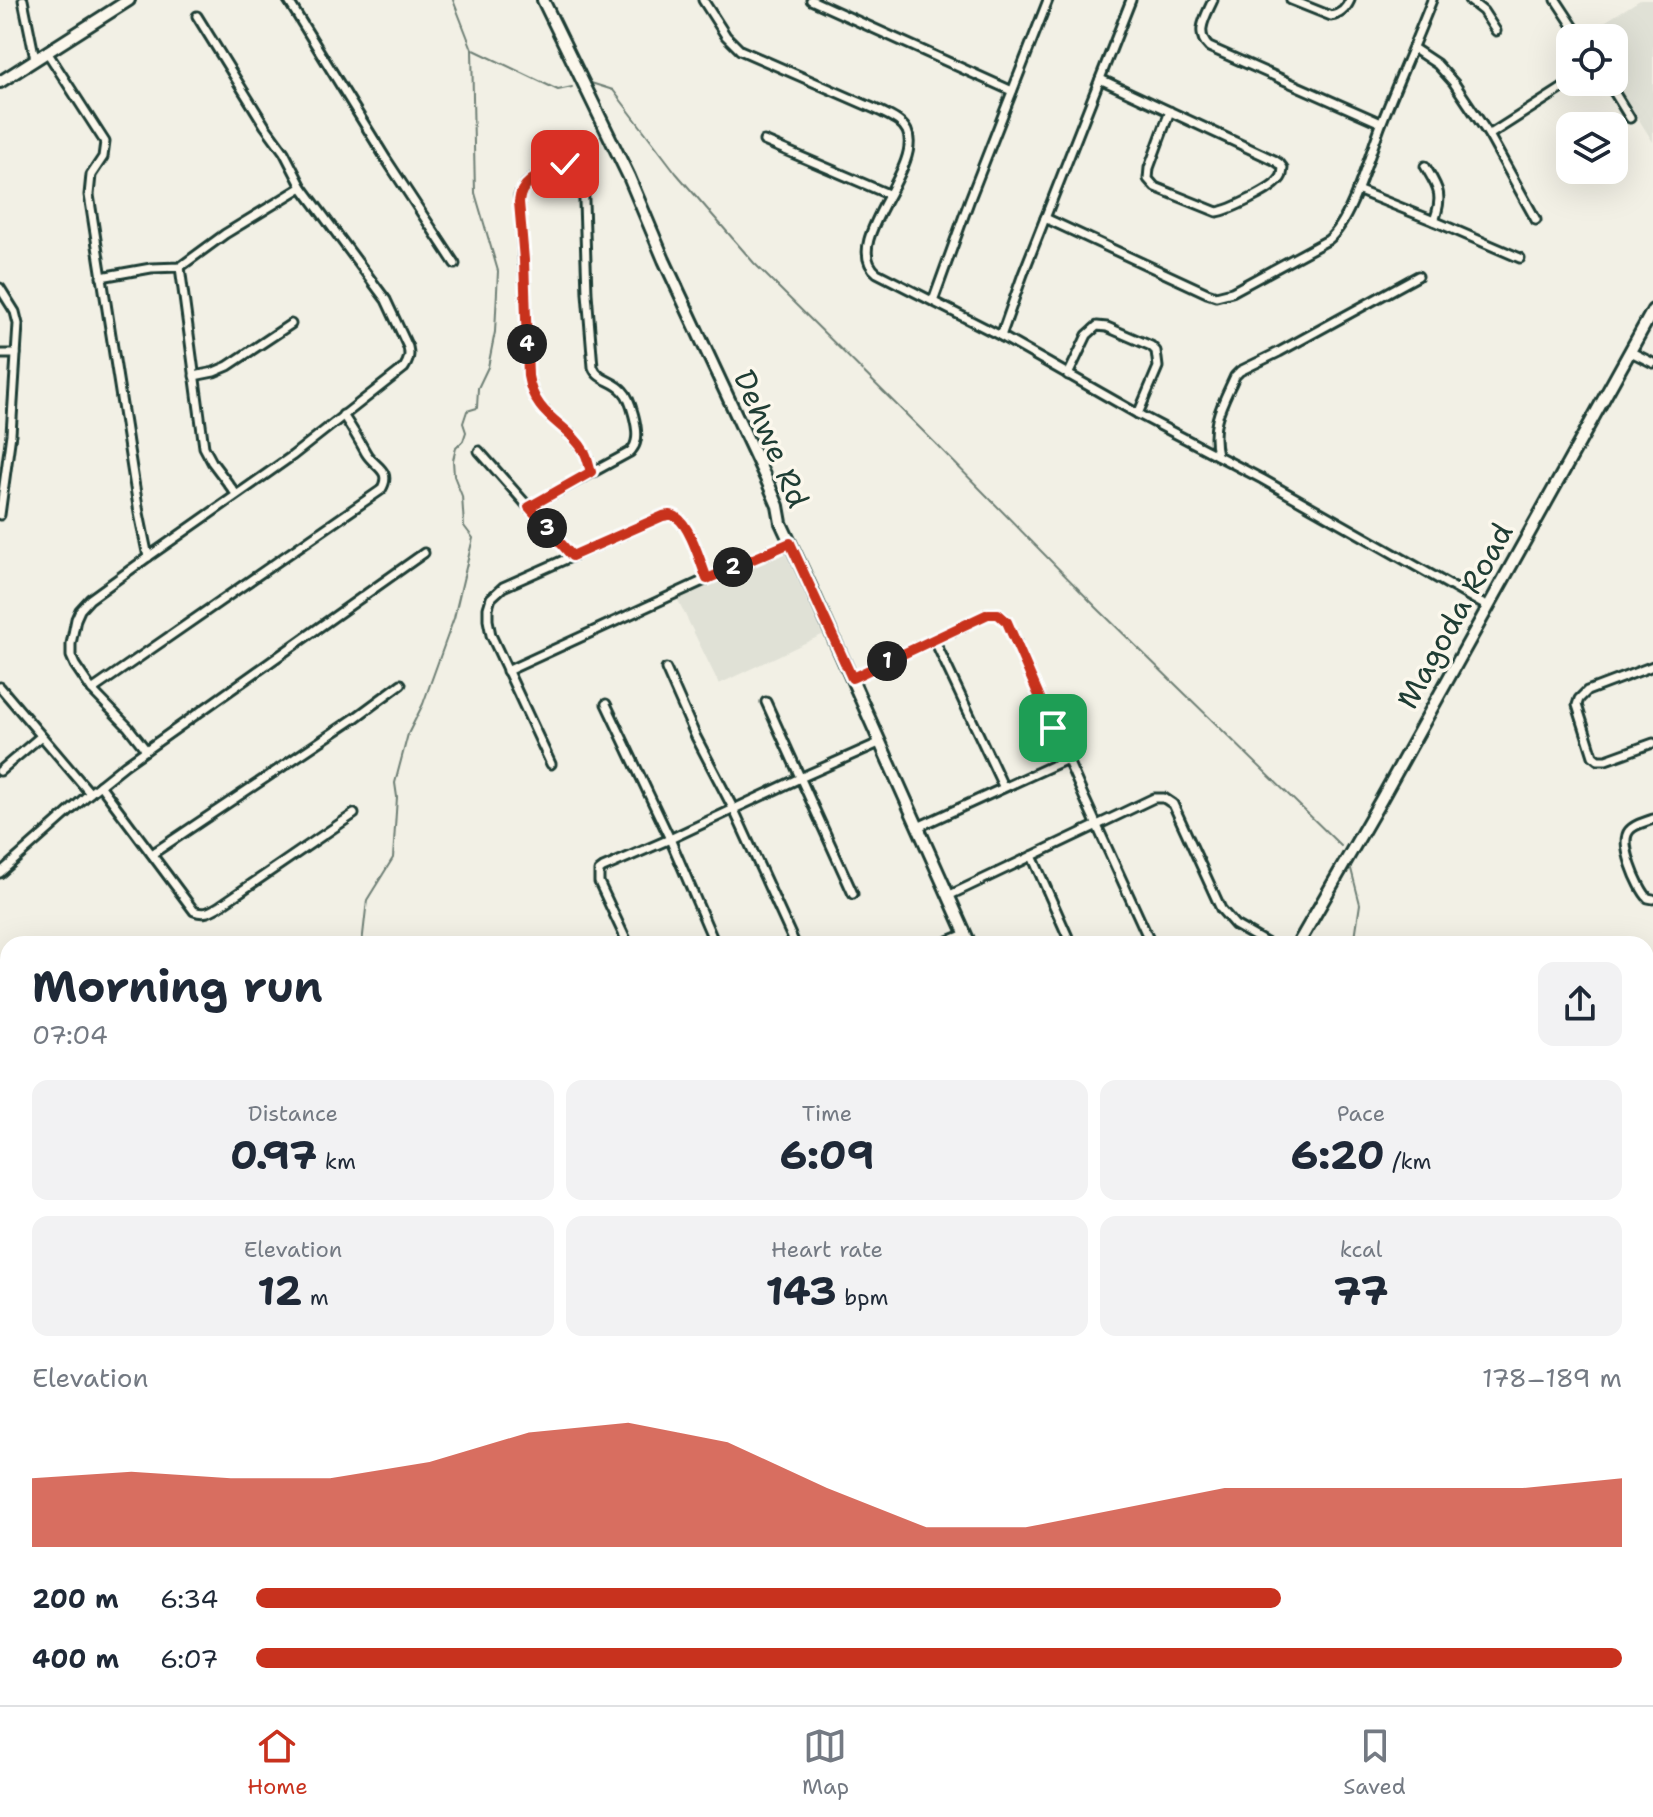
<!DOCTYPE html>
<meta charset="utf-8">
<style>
body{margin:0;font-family:"Shantell Sans",sans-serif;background:#f2f2f3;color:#1f2937;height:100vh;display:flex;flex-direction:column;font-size:30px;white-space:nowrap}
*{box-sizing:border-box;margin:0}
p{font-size:26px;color:#747a83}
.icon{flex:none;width:44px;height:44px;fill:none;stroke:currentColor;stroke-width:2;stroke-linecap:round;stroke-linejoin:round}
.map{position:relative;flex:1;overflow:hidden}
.details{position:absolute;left:0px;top:936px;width:1654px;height:770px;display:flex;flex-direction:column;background:#fff;border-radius:24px 24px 0 0;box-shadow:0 8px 32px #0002}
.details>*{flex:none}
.fabs{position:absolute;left:1556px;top:24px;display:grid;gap:16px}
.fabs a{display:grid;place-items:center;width:72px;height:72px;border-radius:16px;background:#fff;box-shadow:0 8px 32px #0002;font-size:40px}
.pin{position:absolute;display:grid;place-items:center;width:68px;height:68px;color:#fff;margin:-34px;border-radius:16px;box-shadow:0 4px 12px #0006}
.km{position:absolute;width:40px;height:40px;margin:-20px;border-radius:50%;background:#222;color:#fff;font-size:22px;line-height:40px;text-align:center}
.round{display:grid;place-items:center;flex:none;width:84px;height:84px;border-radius:16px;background:#f2f2f3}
.head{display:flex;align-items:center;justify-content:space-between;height:136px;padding:0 32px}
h1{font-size:44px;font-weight:700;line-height:60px}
.stats{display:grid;grid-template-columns:repeat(3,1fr);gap:12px;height:136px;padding:8px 32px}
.stats div{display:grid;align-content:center;border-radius:16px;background:#f2f2f3;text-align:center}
.stats b{font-size:40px;font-weight:700}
.stats small{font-size:22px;font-weight:400}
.stats p{font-size:22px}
.chart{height:224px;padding:16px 32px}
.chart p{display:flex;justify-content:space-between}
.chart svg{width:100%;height:144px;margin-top:8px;fill:#c8321e;opacity:.7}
ul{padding:0 32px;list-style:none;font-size:26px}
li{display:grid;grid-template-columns:128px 96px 1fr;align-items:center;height:60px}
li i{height:20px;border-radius:10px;background:#c8321e}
.menu{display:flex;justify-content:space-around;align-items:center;height:112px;border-top:2px solid #e0e1e3;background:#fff;font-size:22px;color:#747a83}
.menu a{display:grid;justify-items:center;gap:4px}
.menu .active{color:#c8321e}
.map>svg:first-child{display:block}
</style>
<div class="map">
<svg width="1653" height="1705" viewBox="0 0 1653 1705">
<rect width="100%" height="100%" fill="#f2f0e5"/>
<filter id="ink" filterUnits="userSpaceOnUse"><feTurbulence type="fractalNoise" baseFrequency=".0125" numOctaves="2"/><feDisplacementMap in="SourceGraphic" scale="16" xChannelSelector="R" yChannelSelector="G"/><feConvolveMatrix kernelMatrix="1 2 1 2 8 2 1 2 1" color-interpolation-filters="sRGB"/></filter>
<g filter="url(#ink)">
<g fill="#e0e1d6">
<path d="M1640,0h13v142l-39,-62v-42h-26l-3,-4z"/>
<path d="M791,551l37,81 -109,52 -42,-86z"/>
<path d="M0,982h8v334l-8,-1z"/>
<path d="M777,1698h460l-1,7h-445z"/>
</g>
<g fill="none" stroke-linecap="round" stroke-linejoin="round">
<g stroke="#6e7f75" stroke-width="2">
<path d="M472,49l86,41 14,-3"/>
<path d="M591,83l22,7 63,83 78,90 183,182 160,163 244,238"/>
<path d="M1350,865l10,39 -6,40"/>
<path d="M362,944l5,-44 26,-42 4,-61 -2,-14 13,-49 15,-30 31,-86 19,-80 -9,-12 -2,-30 -8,-20 -1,-16 3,-12 7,-7 3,-9 -3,-9 4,-12 10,-3 1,-20 10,-21 7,-35 3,-61 -23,-78 -3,-144 -19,-49"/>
<path d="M1646,1205l7,2"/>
<path d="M144,1705l2,-7"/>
</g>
<g stroke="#1f3d34" stroke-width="13">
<g id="street">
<path d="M23,0l12,59"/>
<path d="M288,0l98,159 69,105"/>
<path d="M703,0l23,36 14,14 142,62c9,5 20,9 25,19 17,37 -68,112 -30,142l124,63 137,78 124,65 226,128"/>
<path d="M811,0l201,91"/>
<path d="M1213,0c-7,16 -19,33 -4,47l172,76"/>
<path d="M1291,0l40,16c10,-2 15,-7 19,-16"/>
<path d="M1469,0l14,11 13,20"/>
<path d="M1556,0l25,38"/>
<path d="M1413,48l24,16 17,19 35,52 47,85"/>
<path d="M47,52l58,90 -2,15 -12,18 -2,20 50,318 9,44"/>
<path d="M1100,79l174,81 6,4 3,4c-1,6 0,8 -5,13 -9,10 -48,29 -61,31l-62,-25 -7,-8 1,-11 21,-57"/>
<path d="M1608,82l22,36"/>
<path d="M1489,135l83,-53"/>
<path d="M764,141l124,53"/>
<path d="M1425,166c13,22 19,28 9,55"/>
<path d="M1357,190l77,31 86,37"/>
<path d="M1045,218l162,75 9,3 16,-4 96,-52c24,-19 42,-88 54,-118 16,-41 34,-81 50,-122"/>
<path d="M180,267l24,180 8,15 24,32"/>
<path d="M101,277l50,-9 29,-1 45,-33 77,-47"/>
<path d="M0,288l15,24 3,12 -7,110 -11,81"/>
<path d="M933,301l37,-102 78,-199"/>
<path d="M1001,336l22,-62 108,-274"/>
<path d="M1631,352l22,11"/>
<path d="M0,354h16"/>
<path d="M1068,375l19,-40 10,-9 10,1 44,19 5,5 2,16 -20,47"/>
<path d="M194,376l20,-4 14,-6 63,-42"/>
<path d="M479,451l93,105"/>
<path d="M1217,455c-7,-32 5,-50 18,-79l5,-5 39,-19 139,-76"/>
<path d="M529,507l101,-55c3,-4 5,-5 6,-11 3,-11 -5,-42 -13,-50 -9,-11 -25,-10 -30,-24l-6,-74 -4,-122c-3,-6 -6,-9 -13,-9l-39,18 -5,4 -7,12 6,91 3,89c7,43 40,46 57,77 3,6 4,13 6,19"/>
<path d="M934,639l69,147"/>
<path d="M1653,666l-66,25 -8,8 -2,6 16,51 5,4h8l47,-17"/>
<path d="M666,669l30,68 38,73 61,134"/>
<path d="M507,671l200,-92 83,-36"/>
<path d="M852,678l136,-64c9,-2 14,1 19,8l76,173 68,149"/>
<path d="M0,687l90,106"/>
<path d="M92,690l289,-200c12,-20 -7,-23 -15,-37 -7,-13 -15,-26 -23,-38"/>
<path d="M766,702l87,192"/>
<path d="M606,704l64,135 45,105"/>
<path d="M146,750l-18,-23 -36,-37 -17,-25 -4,-9v-12l5,-25 4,-9 10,-11 58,-42 144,-101 112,-88c5,-8 6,-13 4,-21l-22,-47 -84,-113 -18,-35 -19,-26 -68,-110"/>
<path d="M551,764l-60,-129 -3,-15v-12l3,-10 12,-11 160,-71c6,-1 7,-2 13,1 14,7 25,47 31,62"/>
<path d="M0,771l40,-34"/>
<path d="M100,785l94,126c10,4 15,1 24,-4l136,-93"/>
<path d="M1653,819c-7,3 -19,5 -24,12 -10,12 9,57 19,67l5,1"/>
<path d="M918,827l149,-68"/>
<path d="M152,854l203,-136 46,-34"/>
<path d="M1032,856l39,88"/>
<path d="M0,873l90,-80 35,-28 299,-212"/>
<path d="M948,896l206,-98h10l9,6 48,105 14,16 33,19"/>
<path d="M628,944l-29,-62v-11l4,-3 67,-29 130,-61 81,-36"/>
<path d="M941,944l24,-10"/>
<path d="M1646,1441l7,4"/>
<path d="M0,1462l8,1"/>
<path d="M1646,1525l7,-12"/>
<path d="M1646,1630l7,4"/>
<path d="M1646,1691l7,-14"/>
<path d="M578,1698l14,7"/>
<path d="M393,1702l12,3"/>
<path d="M46,1705l3,-7"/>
<path d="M634,1705l4,-7"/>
<path d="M1390,1705l4,-7"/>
<path d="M1475,1705l3,-7"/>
<path d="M1559,1705l3,-7"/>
<path d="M1639,1705l3,-7"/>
</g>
</g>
<g stroke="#1f3d34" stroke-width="16">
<g id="secondary">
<path d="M543,0l86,177 35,83 104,223 10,23 3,17 32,69 157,352"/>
<path d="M0,82l129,-82"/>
<path d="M1298,944l83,-144 272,-490"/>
<path d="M760,1698l13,7"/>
<path d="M738,1705l4,-7"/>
<path d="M1289,1705l2,-7"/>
</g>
</g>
<use href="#street" stroke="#fbf7ec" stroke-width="7"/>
<use href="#secondary" stroke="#fbf7ec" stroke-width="10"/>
</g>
</g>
<g fill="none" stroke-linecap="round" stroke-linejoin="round" filter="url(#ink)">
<g stroke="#fff" stroke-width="16">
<path id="route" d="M565,164c-19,9 -44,14 -46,38l5,58 4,116c7,43 40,46 57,77 3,6 4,13 6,19l-62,35 43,49 91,-40c6,-1 7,-2 13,1 14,8 25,47 31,62l83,-36 62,135 136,-64h10l9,8 46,106"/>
</g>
<use href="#route" stroke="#c8321e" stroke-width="10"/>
</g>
<g text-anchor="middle" stroke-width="7" stroke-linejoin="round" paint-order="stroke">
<g font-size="30" fill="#1f3d34" stroke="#fbf7ec">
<text transform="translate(771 439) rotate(67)" y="10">Dehwe Rd</text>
<text transform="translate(1455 616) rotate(-61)" y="10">Magoda Road</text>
</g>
</g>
</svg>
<div class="fabs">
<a><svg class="icon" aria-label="locate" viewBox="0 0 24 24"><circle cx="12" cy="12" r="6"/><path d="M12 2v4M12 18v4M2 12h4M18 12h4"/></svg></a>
<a><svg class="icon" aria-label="layers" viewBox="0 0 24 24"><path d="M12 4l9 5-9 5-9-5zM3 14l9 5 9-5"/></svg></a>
</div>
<div class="pin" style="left:1053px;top:728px;background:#1e9e55"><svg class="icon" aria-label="arrive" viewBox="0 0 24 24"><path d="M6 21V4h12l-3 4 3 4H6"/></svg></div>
<div class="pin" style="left:565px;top:164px;background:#d93025"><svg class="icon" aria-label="check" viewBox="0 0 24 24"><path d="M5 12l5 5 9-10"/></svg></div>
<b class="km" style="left:887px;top:661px">1</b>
<b class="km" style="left:733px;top:567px">2</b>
<b class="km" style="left:547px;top:528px">3</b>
<b class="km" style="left:527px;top:344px">4</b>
<section class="details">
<div class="head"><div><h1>Morning run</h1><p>07:04</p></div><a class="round"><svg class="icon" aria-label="share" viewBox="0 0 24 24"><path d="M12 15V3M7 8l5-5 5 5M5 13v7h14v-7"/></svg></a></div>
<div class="stats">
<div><p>Distance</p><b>0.97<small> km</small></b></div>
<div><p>Time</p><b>6:09</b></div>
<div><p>Pace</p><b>6:20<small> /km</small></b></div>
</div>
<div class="stats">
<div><p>Elevation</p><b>12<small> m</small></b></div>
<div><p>Heart rate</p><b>143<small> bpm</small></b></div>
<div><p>kcal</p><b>77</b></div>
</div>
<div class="chart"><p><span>Elevation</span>178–189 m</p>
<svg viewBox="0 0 160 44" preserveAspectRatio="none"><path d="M0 44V23L10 21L20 23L30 23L40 18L50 9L60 6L70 12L80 26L90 38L100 38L110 32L120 26L130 26L140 26L150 26L160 23V44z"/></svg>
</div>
<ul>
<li><b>200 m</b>6:34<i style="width:75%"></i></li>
<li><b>400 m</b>6:07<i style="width:100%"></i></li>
</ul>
</section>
</div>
<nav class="menu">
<a class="active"><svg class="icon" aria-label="home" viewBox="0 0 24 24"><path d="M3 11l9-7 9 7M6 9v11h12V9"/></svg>Home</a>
<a><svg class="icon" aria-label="map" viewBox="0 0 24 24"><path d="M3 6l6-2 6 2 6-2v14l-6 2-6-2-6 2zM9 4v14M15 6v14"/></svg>Map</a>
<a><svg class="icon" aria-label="saved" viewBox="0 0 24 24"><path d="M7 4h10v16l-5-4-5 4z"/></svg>Saved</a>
</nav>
